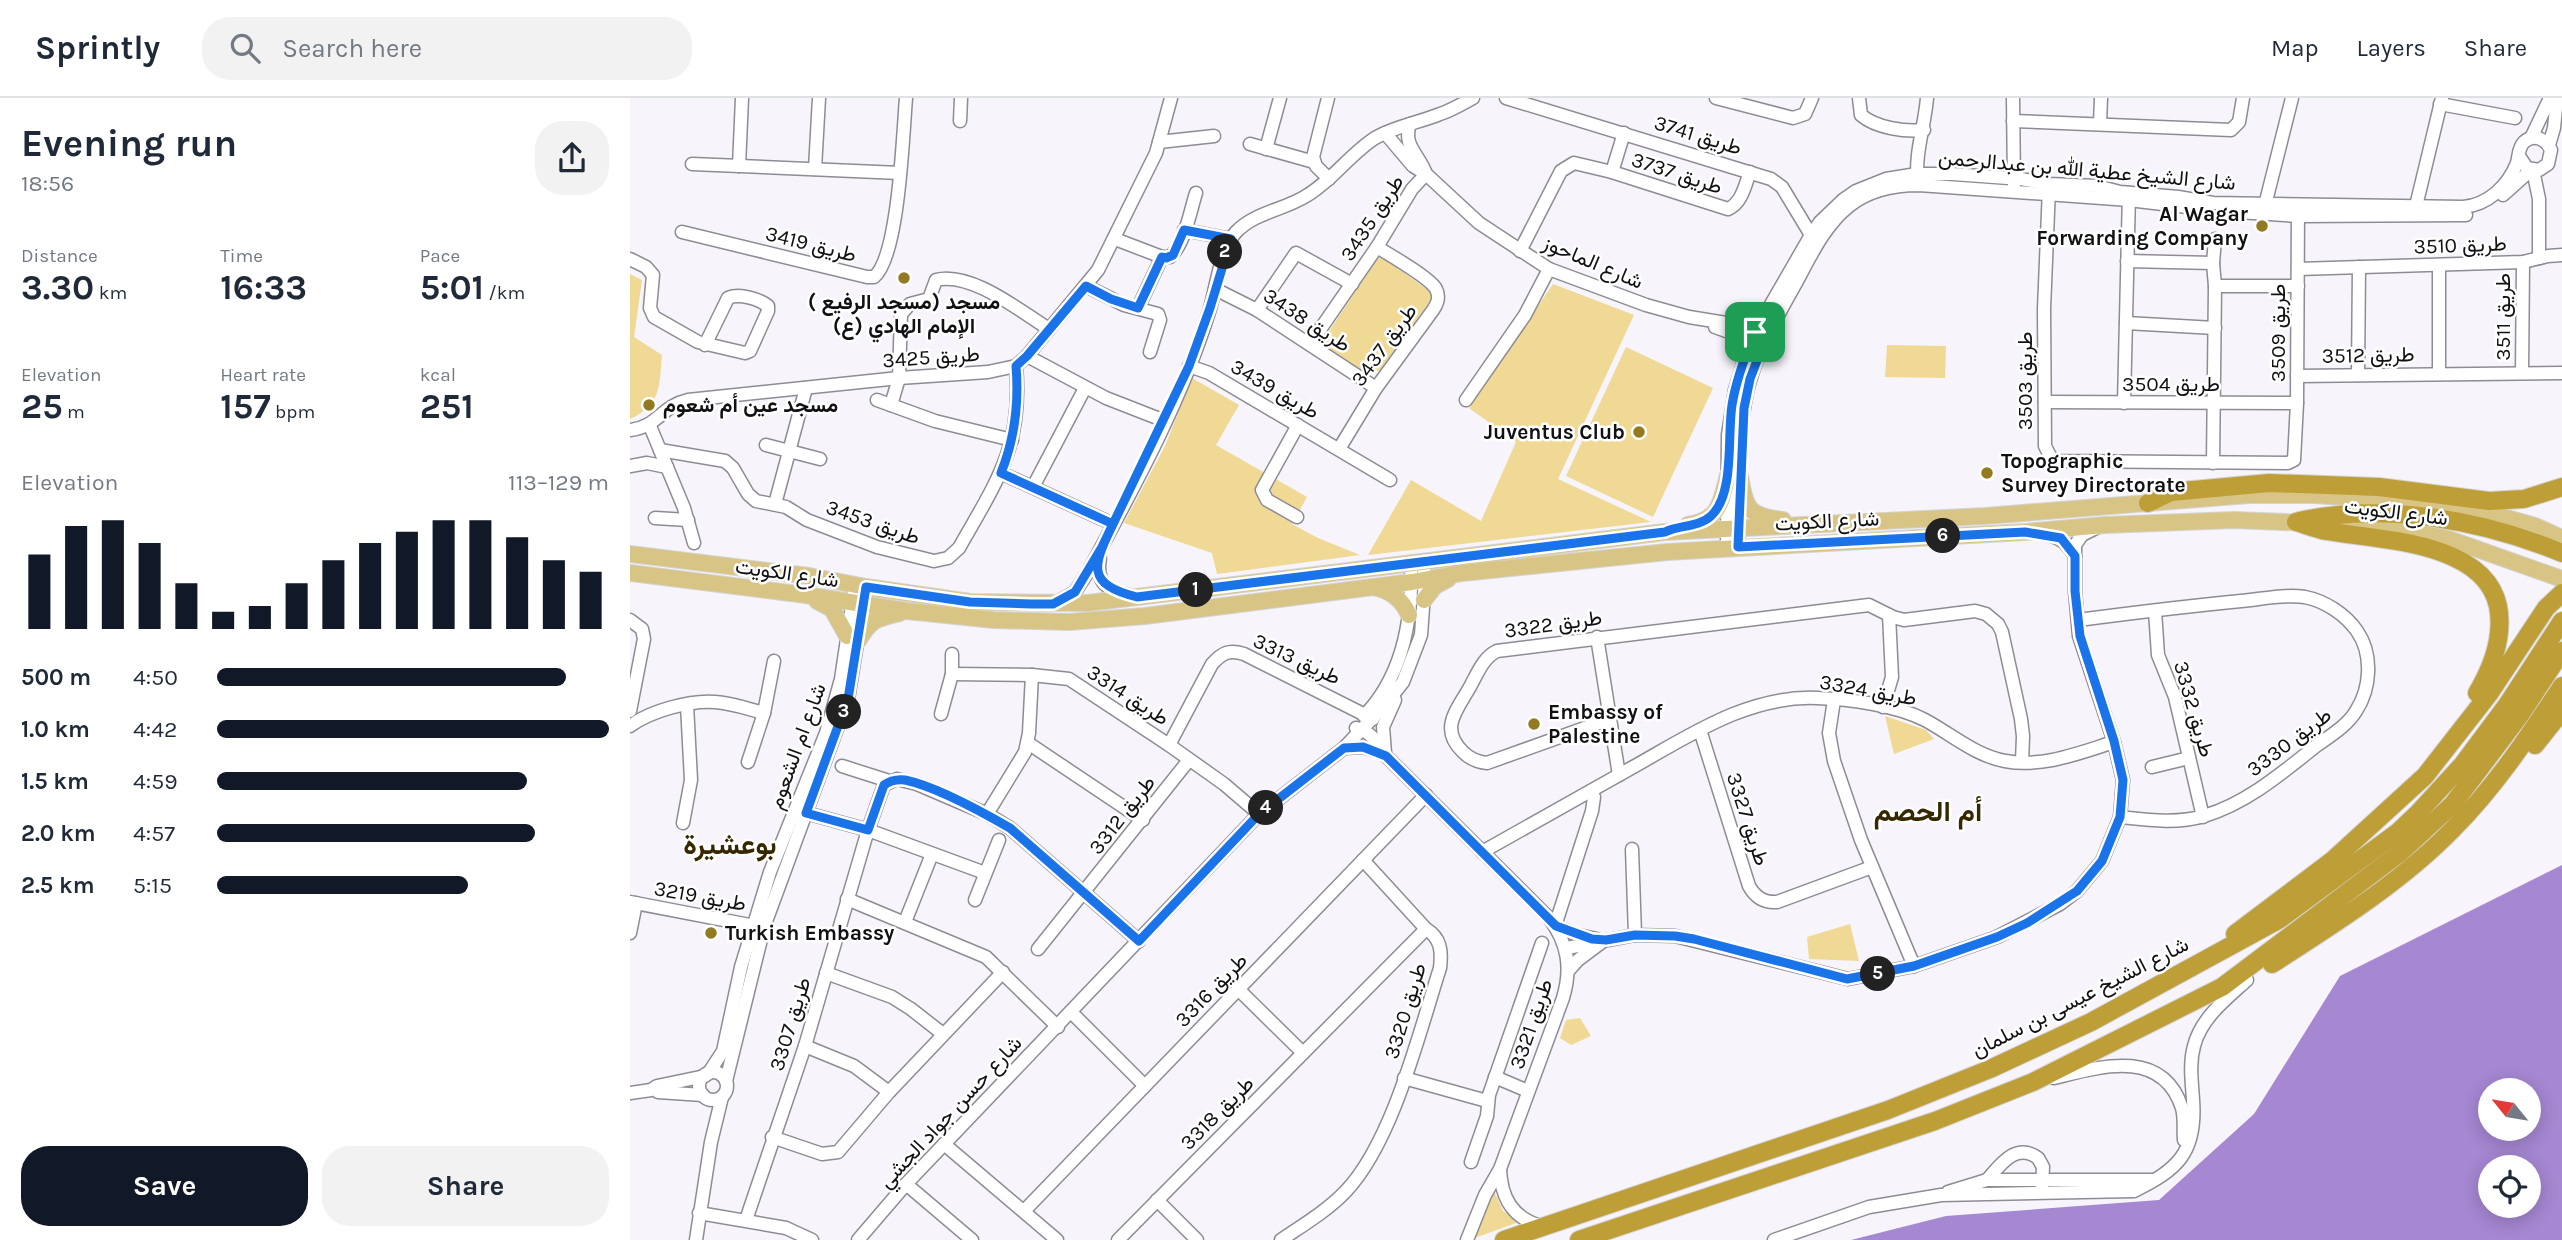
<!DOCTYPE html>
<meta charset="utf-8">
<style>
body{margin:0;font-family:Karla,Vazirmatn,sans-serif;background:#f2f2f3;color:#1f2937;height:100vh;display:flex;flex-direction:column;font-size:26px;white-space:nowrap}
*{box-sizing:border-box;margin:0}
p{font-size:23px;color:#747a83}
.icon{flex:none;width:38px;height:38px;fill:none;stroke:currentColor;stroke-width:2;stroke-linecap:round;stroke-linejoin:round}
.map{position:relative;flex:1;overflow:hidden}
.panel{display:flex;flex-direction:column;background:#fff;width:630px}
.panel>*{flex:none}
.needle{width:46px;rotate:300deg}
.buttons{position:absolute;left:1848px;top:980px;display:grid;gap:14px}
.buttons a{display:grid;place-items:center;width:63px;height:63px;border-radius:50%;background:#fff;box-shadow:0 4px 18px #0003;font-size:35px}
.pin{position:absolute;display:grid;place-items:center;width:60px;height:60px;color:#fff;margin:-30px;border-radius:14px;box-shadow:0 4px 10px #0006}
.km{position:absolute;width:35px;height:35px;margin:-18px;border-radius:50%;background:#222;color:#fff;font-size:19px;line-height:35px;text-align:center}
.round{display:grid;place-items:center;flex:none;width:74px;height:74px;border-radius:28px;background:#f2f2f3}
.headline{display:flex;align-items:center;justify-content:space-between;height:119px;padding:0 21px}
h1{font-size:38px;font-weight:700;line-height:52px}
.stats{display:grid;grid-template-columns:repeat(3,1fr);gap:10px;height:119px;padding:7px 21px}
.stats div{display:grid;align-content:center}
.stats b{font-size:35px;font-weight:700}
.stats small{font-size:19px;font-weight:400}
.stats p{font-size:19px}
.chart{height:196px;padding:14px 21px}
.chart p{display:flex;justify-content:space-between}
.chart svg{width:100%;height:126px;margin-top:7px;stroke:#111827;stroke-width:6}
.cta{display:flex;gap:14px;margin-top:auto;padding:14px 21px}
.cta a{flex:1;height:80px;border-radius:28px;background:#111827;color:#fff;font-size:28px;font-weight:700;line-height:80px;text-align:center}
.cta a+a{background:#f2f2f3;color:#1f2937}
ul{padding:0 21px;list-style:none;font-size:23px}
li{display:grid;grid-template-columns:112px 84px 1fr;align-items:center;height:52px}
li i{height:18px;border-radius:9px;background:#111827}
header{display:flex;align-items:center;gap:42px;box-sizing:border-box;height:98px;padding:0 35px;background:#fff;border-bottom:2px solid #e0e1e3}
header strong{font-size:33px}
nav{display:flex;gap:38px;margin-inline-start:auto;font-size:24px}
.search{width:490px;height:63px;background:#f2f2f3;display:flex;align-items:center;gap:18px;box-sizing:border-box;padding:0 24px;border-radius:28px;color:#747a83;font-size:26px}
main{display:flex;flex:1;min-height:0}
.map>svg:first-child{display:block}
</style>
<header>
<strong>Sprintly</strong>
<div class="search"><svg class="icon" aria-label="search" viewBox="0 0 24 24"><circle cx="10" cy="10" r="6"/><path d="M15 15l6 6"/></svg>Search here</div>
<nav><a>Map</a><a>Layers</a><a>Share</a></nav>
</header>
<main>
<section class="panel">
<div class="headline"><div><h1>Evening run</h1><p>18:56</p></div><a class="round"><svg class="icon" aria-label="share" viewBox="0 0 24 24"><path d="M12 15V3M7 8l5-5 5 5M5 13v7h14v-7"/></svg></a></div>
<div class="stats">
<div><p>Distance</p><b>3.30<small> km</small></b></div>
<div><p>Time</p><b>16:33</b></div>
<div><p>Pace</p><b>5:01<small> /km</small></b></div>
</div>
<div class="stats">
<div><p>Elevation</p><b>25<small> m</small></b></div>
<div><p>Heart rate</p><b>157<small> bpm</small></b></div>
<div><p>kcal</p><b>251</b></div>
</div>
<div class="chart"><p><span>Elevation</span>113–129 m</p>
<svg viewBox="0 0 160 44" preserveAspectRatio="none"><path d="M5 44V18M15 44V8M25 44V6M35 44V14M45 44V28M55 44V38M65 44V36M75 44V28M85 44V20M95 44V14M105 44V10M115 44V6M125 44V6M135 44V12M145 44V20M155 44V24"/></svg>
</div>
<ul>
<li><b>500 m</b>4:50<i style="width:89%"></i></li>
<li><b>1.0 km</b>4:42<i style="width:100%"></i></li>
<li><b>1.5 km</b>4:59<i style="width:79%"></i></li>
<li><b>2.0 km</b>4:57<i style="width:81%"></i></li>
<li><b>2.5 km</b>5:15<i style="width:64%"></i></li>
</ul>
<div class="cta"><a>Save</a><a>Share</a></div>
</section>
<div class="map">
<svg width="1932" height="1142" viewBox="0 0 1932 1142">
<rect width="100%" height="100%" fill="#f7f4fb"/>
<g fill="#efd995">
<path d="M752,159l50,36v5l-52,72c-21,9 -40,-11 -57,-23l-1,-5 55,-83z"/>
<path d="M0,176l12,6 -8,57 28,18c-3,31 0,49 -32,64z"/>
<path d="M923,186l81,31 -76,164 93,43 -283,33 43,-75 70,41 35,-79 -47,-34z"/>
<path d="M1257,247l59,1 -1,32 -60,-1z"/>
<path d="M996,249l87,41 -60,129 -87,-41z"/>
<path d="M562,280l47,27 -23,40 91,52 -15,27 26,14 42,17 -143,19 -5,-21 -88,-30 41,-77z"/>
<path d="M1255,618l41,14 8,9 -40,15z"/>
<path d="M1220,826l9,37 -50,-2 -2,-22z"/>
<path d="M950,920l11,18 -20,9 -11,-7 6,-18z"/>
<path d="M859,1082l14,31 16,11 -50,18z"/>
</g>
<path fill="#a587d2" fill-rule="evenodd" d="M1932,767v375h-711l95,-24 213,-16 95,-86 86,-138zM1860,992h39v39h-39zM1860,1069h39v39h-39z"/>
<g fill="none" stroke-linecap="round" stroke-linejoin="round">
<g stroke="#8e8c93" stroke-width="15">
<g id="minor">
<path d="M698,0l-15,59 3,9 13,13"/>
<path d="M876,0l265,81 11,8 29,48"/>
<path d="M1086,0l77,20 12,-4 7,-16"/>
<path d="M1229,0l2,17c15,13 44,17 63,15"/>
<path d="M1383,0l1,87"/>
<path d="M1810,6l75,14"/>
<path d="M330,23l1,-23"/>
<path d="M1383,23l218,9 8,-8 4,-24"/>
<path d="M1470,25l1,-25"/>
<path d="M780,26c-8,22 10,31 16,50"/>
<path d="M755,35l28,33 13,8 53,49 70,46 97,36 43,12 43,7 31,12"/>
<path d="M1901,40l19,-40"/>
<path d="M529,44l55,-6"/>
<path d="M620,46l64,18"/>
<path d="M1919,47l5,-17 3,-30"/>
<path d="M636,51l14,-51"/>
<path d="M62,66l208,9"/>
<path d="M109,68l3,-68"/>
<path d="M185,71l4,-71"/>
<path d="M1903,72l6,29v59"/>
<path d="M982,74l12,-39"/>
<path d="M1288,83c-4,-26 7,-56 9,-83"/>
<path d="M1419,90l-5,121 1,137 6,12 9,3 228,2 6,-3 3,-57 1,-195"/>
<path d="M1873,97l28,-25"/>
<path d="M1786,108l26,-108"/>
<path d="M1592,113l76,5 168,-1"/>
<path d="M1633,115l29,-115"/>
<path d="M554,132l47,9"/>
<path d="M52,134l185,45h7c25,-20 29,-145 32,-179"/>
<path d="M485,141l47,18h8c15,-14 20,-45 26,-64"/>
<path d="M890,153l41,-80 13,-8 38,9 116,37c14,-6 17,-24 22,-37"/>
<path d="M0,161l16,8 7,8 -3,33 4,9 44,25 47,11 5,-2 18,-40v-5c-9,-7 -28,-13 -40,-8l-23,47"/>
<path d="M1497,163l86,2"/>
<path d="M1809,167v108"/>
<path d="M1668,171l225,-7 25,-6 14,-1"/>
<path d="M456,188l38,19 34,9 2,6 -10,32"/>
<path d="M1585,188h83"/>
<path d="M585,191l42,21 119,78"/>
<path d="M508,210l24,-51"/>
<path d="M627,212l39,-57 56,31"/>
<path d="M1496,225l89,5"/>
<path d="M1085,229l14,5 25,16"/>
<path d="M680,246l67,-97 35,-58 14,-15"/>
<path d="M397,258l79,42 59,23"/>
<path d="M559,268l20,7 181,107"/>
<path d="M1892,275l1,-111"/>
<path d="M1728,277l1,-108"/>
<path d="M1667,278l265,-3"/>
<path d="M247,302l58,21 77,19"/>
<path d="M836,302l59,-85 24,-46"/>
<path d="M1415,304l252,1"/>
<path d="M1494,305l5,-210"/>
<path d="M261,307l8,-27 2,-64 9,-10 19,-5 7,-19c35,-9 84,31 113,49"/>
<path d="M20,328l34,82 10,35"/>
<path d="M0,332c28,-3 31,-24 58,-30l211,-22 89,-6 28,-6 11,-10 71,-86 58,-117 15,-55"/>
<path d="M136,347l54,14"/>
<path d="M709,351l37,-61 57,-78c5,-7 7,-13 3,-21 -6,-11 -46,-34 -59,-42"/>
<path d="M30,352l65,11 8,7 15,26 8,7 30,6 21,13 70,27 57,14 14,-3 11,-10c38,-67 64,-102 57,-182"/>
<path d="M1583,365l2,-177 -2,-23 2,-24"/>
<path d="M0,368l17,-3 20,4"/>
<path d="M371,375l112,51"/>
<path d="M403,389l52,-99"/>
<path d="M145,406l31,-116"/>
<path d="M667,419l-30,-17 -5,-10 36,-65"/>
<path d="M25,420l33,2"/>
<path d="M1413,436c17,3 23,8 32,22"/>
<path d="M1108,449c2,-50 -2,-105 9,-155 9,-40 30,-75 50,-111 14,-26 28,-56 52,-75 20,-16 44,-21 70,-21l210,15 75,9"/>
<path d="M1097,450l1,-113 7,-45 9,-29 11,-29 56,-97 9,-13 23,-22 13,-9 30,-12 31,-5h35l69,5 28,5 48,2 23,6 58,5 35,6 250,4c25,-2 45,-21 54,-44 2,-7 1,-15 7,-21 10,-9 22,-3 27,8l-3,14 -9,6 -12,-2 -8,-12"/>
<path d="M470,460c-5,27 9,32 32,38"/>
<path d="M427,504l18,-10 13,-20c45,-83 93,-170 121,-260 7,-22 11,-63 27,-80 19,-20 48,-22 70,-36 26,-15 44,-42 69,-58 20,-12 43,-15 65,-24 12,-4 22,-10 33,-16"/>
<path d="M1525,513l3,44 17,42 28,120"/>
<path d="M0,522l12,9 2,10 -14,72"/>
<path d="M1448,522c54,-7 109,-14 163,-19 21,-2 43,-7 64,-4 20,4 40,17 52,34 16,23 14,57 -1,80 -9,15 -26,25 -40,35 -34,27 -69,57 -112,70 -27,8 -56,4 -84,1"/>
<path d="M967,539l22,138"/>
<path d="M322,576l80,1 37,4 100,66 55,39 35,30"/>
<path d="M1204,602l-5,33 5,28 27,79 53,126"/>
<path d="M1253,609l9,-30 -3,-62"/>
<path d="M311,616l11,-40v-20"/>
<path d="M734,618c40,-41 49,-98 47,-154"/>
<path d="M980,621l-123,44c-10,-1 -17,-4 -24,-11 -25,-24 -5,-43 8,-67 7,-13 13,-28 26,-34l372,-46 24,12 11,3 71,-9 11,3 12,10 4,8 19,87 2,17 -1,26"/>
<path d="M0,628c20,-15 60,-26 85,-24 17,1 33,7 49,11"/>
<path d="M726,630c13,2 25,17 30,28l163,162c19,25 23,50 14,80l-63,171 -15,26 -18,45"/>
<path d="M1070,632l49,156c6,11 15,17 28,16l95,-35"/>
<path d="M398,645l115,77"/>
<path d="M539,647l43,-81c10,-11 17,-15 32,-10l129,65"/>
<path d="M714,650l19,-1 12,4"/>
<path d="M755,655l-2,-26 12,-27"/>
<path d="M118,664l16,-49 10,-52"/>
<path d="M212,668l47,15"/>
<path d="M1522,669l37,-9"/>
<path d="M961,693l3,6 -2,14 -37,115 23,9 19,4"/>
<path d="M169,713l69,19 117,43"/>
<path d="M357,716l38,-62 4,-19 3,-58"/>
<path d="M53,725l8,-43 -4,-75"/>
<path d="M1002,751l3,86"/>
<path d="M852,754c48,-27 96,-54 144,-81 60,-33 120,-76 191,-73 32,1 79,7 108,22 26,14 51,36 80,41 37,7 74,-8 109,-19"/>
<path d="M217,801l139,58 72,70"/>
<path d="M345,802l24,-60"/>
<path d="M0,804l130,25"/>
<path d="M275,824l27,-68"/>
<path d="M0,835l6,-30"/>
<path d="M937,850l68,-13 40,1 173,43 66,-13 83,-29 63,-33 17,-13 25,-30 18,-44 3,-37 -9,-38 -35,-106 -4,-45v-46l7,-10 16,-8"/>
<path d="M408,851l151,-189"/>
<path d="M938,873l10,-11 24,-18"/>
<path d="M196,875l66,24 19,12 32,25"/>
<path d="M608,891l65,64"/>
<path d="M442,915l73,73"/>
<path d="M175,948l49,20 35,26"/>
<circle cx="83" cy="988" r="14"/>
<path d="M78,976l15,-23 18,-84 29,-95 56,-139 15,-54 14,-93"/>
<path d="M865,979l33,14"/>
<path d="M774,980l83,23"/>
<path d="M1424,980c45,-11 108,-31 128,30 3,10 1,22 2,32"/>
<path d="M96,983l38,-154 84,-228 18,-112"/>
<path d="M28,994l45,3"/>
<path d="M0,995l21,-3 6,-4 48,-10"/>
<path d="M142,1039l50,17 16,-2 51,-60 114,-120"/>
<path d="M314,1046l113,96"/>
<path d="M841,1064l16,-46 2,-21 53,-152"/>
<path d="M870,1071c1,28 12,49 41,57"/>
<path d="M1357,1082c14,-16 29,-38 51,-22l5,9 -1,20"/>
<path d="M276,1086l66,56"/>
<path d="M1318,1094l39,-12h165"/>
<path d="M527,1102l40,40"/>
<path d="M394,1113l402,-416"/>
<path d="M69,1115l87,15 26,12"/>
<path d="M116,1122l59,-174 63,-216 16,-45 13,-6 20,5 70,30 23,14 129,113"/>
<path d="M66,1142l15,-98 11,-45"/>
<path d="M228,1142l48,-56 353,-370 85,-66 40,-42 19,-24 18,-47 4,-55 -2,-19"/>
<path d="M488,1142l308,-311"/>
<path d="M651,1142c22,-15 46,-29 65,-49 47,-50 73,-158 94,-223 2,-17 1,-30 -14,-39l-63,-69"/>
<path d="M1144,1142l95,-33 72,-12 193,-4c43,-21 63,-38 59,-91 -1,-18 -4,-36 1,-54 7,-28 32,-47 53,-66"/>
</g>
</g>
<g stroke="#d4d4d4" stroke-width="18">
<g id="major">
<path d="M1110,378c6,33 8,40 43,44"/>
<path d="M1058,427c32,-5 33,-23 40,-50"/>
<path d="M1702,427l65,4 49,9 116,41"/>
<path d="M0,456l179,22 57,11 104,15 118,1 577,-71 320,-16 264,-21h65l120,8 55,10 46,13 27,12"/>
<path d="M0,475l176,22 101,16 87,9 75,2 76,-6 267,-34 50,-9 205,-21 358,-20 80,-7 129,-5 76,3"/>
<path d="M743,489c17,3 29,12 36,28"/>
<path d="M794,502l11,-14 13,-7"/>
<path d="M187,503l15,8 15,27"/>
<path d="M228,543c13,-22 18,-22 42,-28"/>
</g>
</g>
<g stroke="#d4d4d4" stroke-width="20">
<g id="highway">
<path d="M1518,405l23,-11 98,-9 110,4 110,14 35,-2 38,-12"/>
<path d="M1669,423c85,-19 184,-1 263,32"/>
<path d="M1666,424c10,3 20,7 30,9 52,9 158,10 172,75 6,31 -5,60 -21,87"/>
<path d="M1905,647l27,-34"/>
<path d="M1605,836l98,-74 92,-84 64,-82 57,-86 16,-15"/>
<path d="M1642,866c62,-40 128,-81 180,-134 43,-43 76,-93 110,-144"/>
<path d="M874,1142l384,-130 102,-41 101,-47 189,-103 118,-87 20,-19 45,-49 44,-59 55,-84"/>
<path d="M949,1142l356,-119 98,-39 189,-95 179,-135 52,-48 67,-89 42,-64"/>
</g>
</g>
<use href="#minor" stroke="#fff" stroke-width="12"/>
<use href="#major" stroke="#d8c586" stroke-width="16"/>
<use href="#highway" stroke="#be9e36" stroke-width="18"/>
</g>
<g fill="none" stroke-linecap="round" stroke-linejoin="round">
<g stroke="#fff" stroke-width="14">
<path id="route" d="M1125,234c-10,24 -19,48 -23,73 -5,31 3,89 -21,111 -12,11 -31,9 -46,16l-528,65c-52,-13 -44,-32 -24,-73l-112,-51c14,-35 18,-71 15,-107l11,-10 59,-70 25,13 27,9 24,-51 4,1 7,-3 11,-25 47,9 -21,69 -21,58 -87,181 -27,45 -22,12h-22l-61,-2 -104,-15 -18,112 -42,114 62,17 16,-45c7,-5 13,-6 21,-5 29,6 79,33 105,48l129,113 120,-127 85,-66 19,-1 23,9 170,170 36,13 14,1 29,-5 40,1 19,3 153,40 67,-13 83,-29 30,-14 50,-32 25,-30 18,-44 3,-37 -9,-39 -34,-105 -5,-45v-35l-14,-18 -36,-6 -287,15 6,-139 6,-29 16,-42 -11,-5"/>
</g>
<use href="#route" stroke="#1a73e8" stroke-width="9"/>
</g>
<g fill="#937920" stroke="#fff" stroke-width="2.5">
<circle cx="1632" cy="128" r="7"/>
<circle cx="274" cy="180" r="7"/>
<circle cx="19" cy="307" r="7"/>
<circle cx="1009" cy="334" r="7"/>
<circle cx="1357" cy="375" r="7"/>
<circle cx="904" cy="626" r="7"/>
<circle cx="81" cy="835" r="7"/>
</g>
<g text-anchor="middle" stroke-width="5" stroke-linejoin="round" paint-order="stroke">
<g font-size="21" fill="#111012" stroke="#fff">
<text transform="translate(1068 37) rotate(17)" y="7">طريق 3741</text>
<text transform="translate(1457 72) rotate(5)" y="7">شارع الشيخ عطية الله بن عبدالرحمن</text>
<text transform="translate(1047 75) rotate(18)" y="7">طريق 3737</text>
<text transform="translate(742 120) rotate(-57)" y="7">طريق 3435</text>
<text transform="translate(181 146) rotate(14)" y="7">طريق 3419</text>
<text transform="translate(1830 147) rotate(-2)" y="7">طريق 3510</text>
<text transform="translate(963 164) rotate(23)" y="7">شارع الماحوز</text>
<text transform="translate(1873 219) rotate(-90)" y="7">طريق 3511</text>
<text transform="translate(677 222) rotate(33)" y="7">طريق 3438</text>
<text transform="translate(1648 235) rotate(-90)" y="7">طريق 3509</text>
<text transform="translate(754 247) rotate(-54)" y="7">طريق 3437</text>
<text transform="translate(1738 257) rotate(-1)" y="7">طريق 3512</text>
<text transform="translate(301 259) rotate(-4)" y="7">طريق 3425</text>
<text transform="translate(1395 283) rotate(-90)" y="7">طريق 3503</text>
<text x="1541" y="293">طريق 3504</text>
<text transform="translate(645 291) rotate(30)" y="7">طريق 3439</text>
<text transform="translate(1766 414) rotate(7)" y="7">شارع الكويت</text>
<text transform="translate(1197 423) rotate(-3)" y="7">شارع الكويت</text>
<text transform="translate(243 424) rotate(19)" y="7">طريق 3453</text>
<text transform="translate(157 475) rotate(8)" y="7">شارع الكويت</text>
<text transform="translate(923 526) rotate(-8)" y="7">طريق 3322</text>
<text transform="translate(667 561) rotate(25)" y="7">طريق 3313</text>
<text transform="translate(1238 592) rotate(10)" y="7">طريق 3324</text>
<text transform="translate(498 597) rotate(33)" y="7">طريق 3314</text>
<text transform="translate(1564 611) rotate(74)" y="7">طريق 3332</text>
<text transform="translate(1659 644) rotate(-37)" y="7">طريق 3330</text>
<text transform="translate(167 648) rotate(-70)" y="7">شارع ام الشعوم</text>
<text transform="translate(492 717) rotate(-52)" y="7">طريق 3312</text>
<text transform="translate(1118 721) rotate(72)" y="7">طريق 3327</text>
<text transform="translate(70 798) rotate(10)" y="7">طريق 3219</text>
<text transform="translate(581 892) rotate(-46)" y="7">طريق 3316</text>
<text transform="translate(1450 899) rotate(-27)" y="7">شارع الشيخ عيسى بن سلمان</text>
<text transform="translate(775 913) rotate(-73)" y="7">طريق 3320</text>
<text transform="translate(160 926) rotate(-73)" y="7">طريق 3307</text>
<text transform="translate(901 926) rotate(-71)" y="7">طريق 3321</text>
<text transform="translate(320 1014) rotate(-47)" y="7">شارع حسن جواد الجشي</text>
<text transform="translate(587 1015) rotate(-45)" y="7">طريق 3318</text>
</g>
<g font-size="21" font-weight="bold" fill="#111012" stroke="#fff" text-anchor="start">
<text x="1618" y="123" text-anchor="end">Al Wagar<tspan x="1618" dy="24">Forwarding Company</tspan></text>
<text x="274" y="211" text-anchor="middle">( مسجد الرفيع) مسجد<tspan x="274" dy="24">الإمام الهادي (ع)</tspan></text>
<text x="33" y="314">مسجد عين أم شعوم</text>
<text x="995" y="341" text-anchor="end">Juventus Club</text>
<text x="1371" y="370">Topographic<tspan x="1371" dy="24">Survey Directorate</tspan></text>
<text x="918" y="621">Embassy of<tspan x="918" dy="24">Palestine</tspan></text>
<text x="95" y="842">Turkish Embassy</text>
</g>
<g font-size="28" font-weight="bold" fill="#352800" stroke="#fff">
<text x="1298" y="723">أم الحصم</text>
<text x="100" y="756">بوعشيرة</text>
</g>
</g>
</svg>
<div class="buttons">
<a><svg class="needle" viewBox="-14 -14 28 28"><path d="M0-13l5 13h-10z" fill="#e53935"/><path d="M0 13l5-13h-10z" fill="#747a83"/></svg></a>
<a><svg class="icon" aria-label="locate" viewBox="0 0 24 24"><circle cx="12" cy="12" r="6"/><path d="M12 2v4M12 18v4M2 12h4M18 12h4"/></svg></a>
</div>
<div class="pin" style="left:1125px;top:234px;background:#1e9e55"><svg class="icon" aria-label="arrive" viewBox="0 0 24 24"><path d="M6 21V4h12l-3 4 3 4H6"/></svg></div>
<b class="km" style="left:566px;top:492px">1</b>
<b class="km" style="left:595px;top:154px">2</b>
<b class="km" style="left:214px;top:614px">3</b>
<b class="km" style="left:636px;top:710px">4</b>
<b class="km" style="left:1248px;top:876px">5</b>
<b class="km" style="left:1313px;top:438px">6</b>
</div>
</main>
